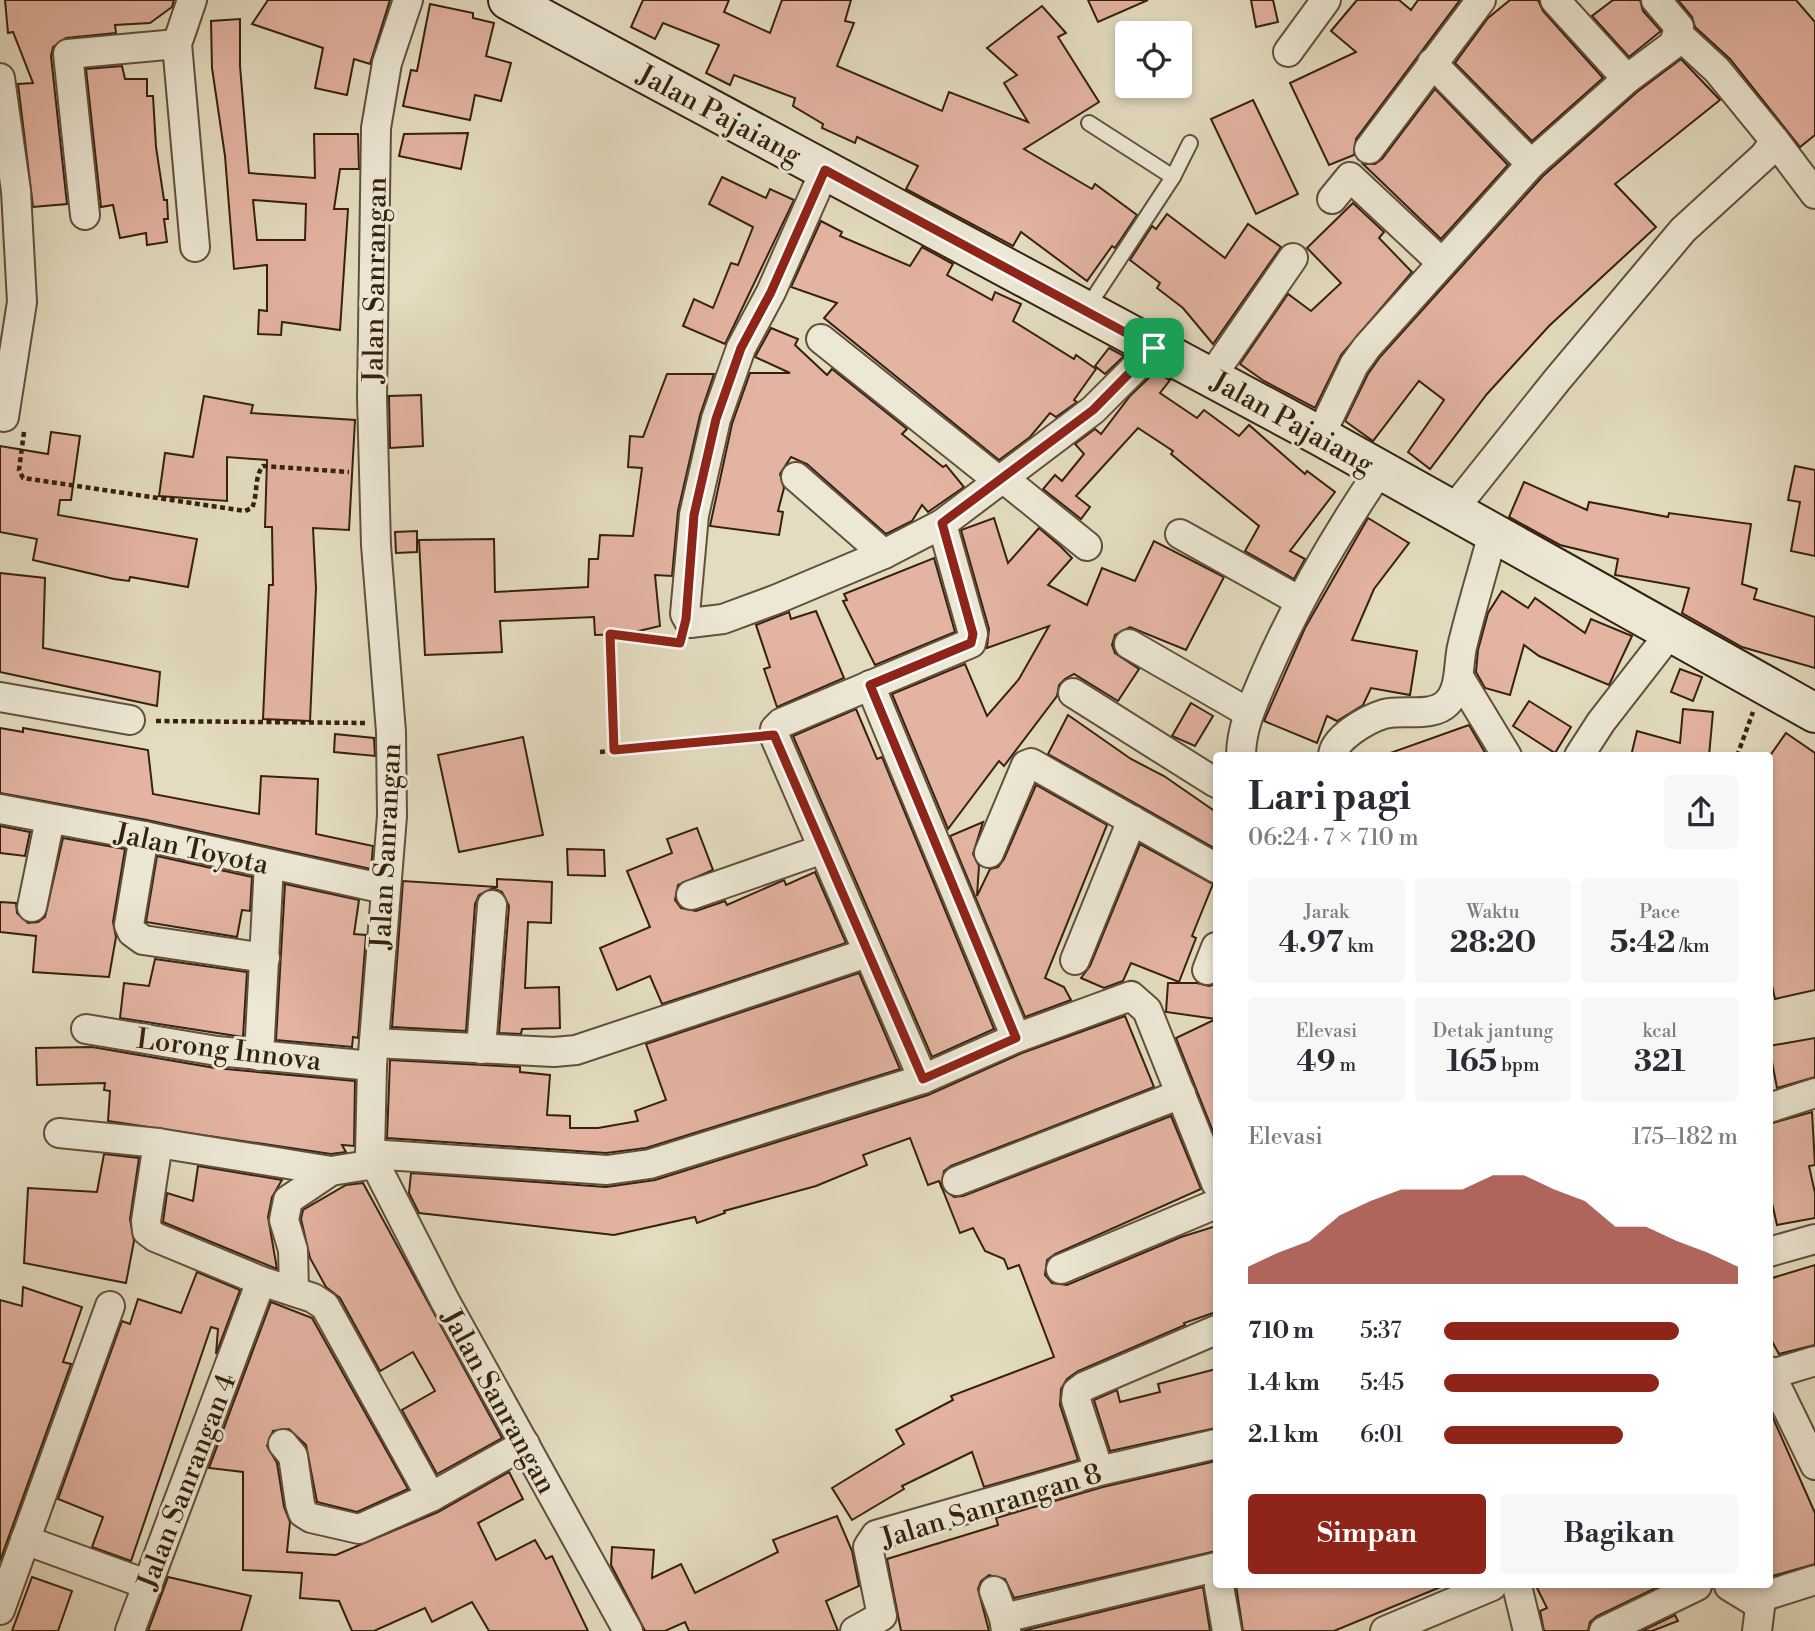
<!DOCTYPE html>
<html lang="id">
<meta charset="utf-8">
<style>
body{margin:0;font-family:"Libre Bodoni",serif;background:#f7f7f7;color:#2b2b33;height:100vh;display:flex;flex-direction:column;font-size:26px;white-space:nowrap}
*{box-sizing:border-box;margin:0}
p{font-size:23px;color:#7c7c81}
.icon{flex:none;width:38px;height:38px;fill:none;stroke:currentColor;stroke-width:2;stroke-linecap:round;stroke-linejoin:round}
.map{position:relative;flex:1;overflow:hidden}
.details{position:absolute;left:1213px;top:752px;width:560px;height:836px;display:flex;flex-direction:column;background:#fff;border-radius:7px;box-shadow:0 4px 10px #0003}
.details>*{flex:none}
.buttons{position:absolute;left:1115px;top:21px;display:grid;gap:14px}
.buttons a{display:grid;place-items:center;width:77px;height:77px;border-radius:7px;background:#fff;box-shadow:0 4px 10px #0003;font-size:35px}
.pin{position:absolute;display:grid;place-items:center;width:60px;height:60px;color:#fff;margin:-30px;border-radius:14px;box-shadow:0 4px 10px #0006}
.round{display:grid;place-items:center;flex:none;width:74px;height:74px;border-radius:7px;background:#f7f7f7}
.headline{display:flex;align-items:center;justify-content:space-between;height:119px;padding:0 35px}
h1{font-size:38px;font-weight:700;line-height:52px}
.metrics{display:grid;grid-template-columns:repeat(3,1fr);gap:10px;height:119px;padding:7px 35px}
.metrics div{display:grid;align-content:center;border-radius:7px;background:#f7f7f7;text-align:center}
.metrics b{font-size:30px;font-weight:700}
.metrics small{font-size:19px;font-weight:400}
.metrics p{font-size:19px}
.chart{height:196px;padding:14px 35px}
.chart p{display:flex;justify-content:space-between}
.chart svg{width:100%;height:126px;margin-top:7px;fill:#8f2418;opacity:.7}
.button{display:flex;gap:14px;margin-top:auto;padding:14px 35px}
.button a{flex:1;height:80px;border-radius:7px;background:#8f2418;color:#fff;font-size:28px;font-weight:700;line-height:80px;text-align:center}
.button a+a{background:#f7f7f7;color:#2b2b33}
ul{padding:0 35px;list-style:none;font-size:23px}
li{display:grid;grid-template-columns:112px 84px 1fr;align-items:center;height:52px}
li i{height:18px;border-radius:9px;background:#8f2418}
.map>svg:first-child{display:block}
</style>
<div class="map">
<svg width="1815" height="1631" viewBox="0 0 1815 1631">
<rect width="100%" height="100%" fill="#e4dcc0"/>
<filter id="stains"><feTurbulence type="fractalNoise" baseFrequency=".00286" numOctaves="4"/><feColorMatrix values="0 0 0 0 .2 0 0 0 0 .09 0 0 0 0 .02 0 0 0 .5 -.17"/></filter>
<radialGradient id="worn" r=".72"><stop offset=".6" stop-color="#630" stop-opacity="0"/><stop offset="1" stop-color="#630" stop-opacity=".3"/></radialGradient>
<g fill="#e4b4a2" stroke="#35210f" stroke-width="2" fill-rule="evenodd">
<path d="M5,0h169l-2,7 -22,16 -35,2 1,8 -50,5 -13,9 -2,9 16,148 -34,3 -15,-123 15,-1 -20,-51 -5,1z"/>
<path d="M268,0h122l-20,64 -16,-5 -7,36 -32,-7 8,-40 -71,-24z"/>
<path d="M643,0h86l-5,12 46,21 12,-33h69l-6,21 9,2 -17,43 105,45 7,-19 79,30 -24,-39 13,-8 -30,-27 55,-42 24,27 -8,4 41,65 -75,47 68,40 3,-5 42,31 -22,33 -3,-2 -25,35 -66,-49 -8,14 -107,-57 12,-23 -61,-29 -2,6 -33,-15 1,-4 -30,-18 2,-8 -61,-23 -4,10 -24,-12 13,-28 -56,-22 -8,16 -24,-12z"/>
<path d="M1088,0h60l-50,22z"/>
<path d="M1251,0h22l5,22 -22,5z"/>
<path d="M1357,0h42l12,10 7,-10h42l-104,139 -2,16 -25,10 -39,-82 66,-31 -25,-21z"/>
<path d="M1510,0h28l5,11 60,67 -71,63 -77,-78 33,-45z"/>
<path d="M1613,0h27l3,11 18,20 -32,26 -37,-41z"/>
<path d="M1678,0h118l19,22v113l-15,12 -70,-88 -35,-32 -3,-10z"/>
<path d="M430,4l43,9v5l21,5 -8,33 25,7 -10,38 -26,-6 -5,25 -67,-14 8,-36 6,1z"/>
<path d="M240,19v47l9,107 66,5 -1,-44h44l1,35h-19l-6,40h14l-8,121 -58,-8 -1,13 -23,-1 1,-24 8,1v-46l-33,4 -9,-113 -13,-88 -1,-47zM253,200l53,4 -1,36h-48z"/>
<path d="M1681,59l39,41 -105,84 41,43 -107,99 -62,68 -57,75 -22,-17 36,-52 -25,-19 -46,60 -28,-20 23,-47 12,-17 163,-181 94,-84z"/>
<path d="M122,66l3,13h22v17h6l3,51 8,53h3l1,19h-4l3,23 -20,3 -1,-12 -26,5 -7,-33 -12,2 -15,-138z"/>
<path d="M1435,89l73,76 -67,74 -78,-75h12l7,-5z"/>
<path d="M1253,100l45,94 -42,20 -45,-95z"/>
<path d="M468,133l-7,36 -62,-13 5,-22z"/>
<path d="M722,177l44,21 4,-9 24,11 -69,144 -42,-18 11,-27 19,9 18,-45 7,2 15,-38 -44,-23z"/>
<path d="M1353,203l31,29 -5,6 33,34 -71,83 -26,53 -51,-27 -24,-17 48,-70 23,17 30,-28 -34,-35z"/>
<path d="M1167,214l58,44 23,-34 33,23 -68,97 -30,-36 -26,-20 3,-5 -30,-23 22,-34 4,3z"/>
<path d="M821,221l21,11 -2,4 70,30 12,-19 31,17 -6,11 45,25 3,-8 26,12 -8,17 61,38 2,-4 20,14 -22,31 3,2 -21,15 -6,-4 -20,24 -31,23 -175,-142 13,-15 -46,-16z"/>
<path d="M771,328l27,11 -3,6 32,30 5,-6 75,60 -5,5 41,33 3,-2 18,22 -36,25 -6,-7 -10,16 -26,13 -79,-70 -16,-7 -11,17 4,14 -6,23 5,1 -4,23 -69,-9 22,-102 18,-51h40l-35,-16z"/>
<path d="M1109,348l15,8 -19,18 -10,-8z"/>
<path d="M1155,372l15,8 -10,13 37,25 7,-8 35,26 10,-11 56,49 2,-3 28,21 -45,59 15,8 -11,20 -49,-28 14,-25 -88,-72 2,-3 -35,-23 -62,68 14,11 -9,12 -38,-30 12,-14 7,6 22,-27 -9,-10 20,-15 6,5 29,-38z"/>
<path d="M667,374h47l-14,41 -22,96 -6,65 -17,-1 5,51 -34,8 -31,1 -1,-18 -94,4 2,31 -77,3 -6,-115 75,-1 1,53 93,-5 1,-28h9l2,-24 33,1 9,-68 -14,-1 2,-31 13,1z"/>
<path d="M421,395l2,51 -33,2 -1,-52z"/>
<path d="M204,396l49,9 -2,8 104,7 -6,110 -36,-2 3,60 -6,133 -47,-2 6,-134h4l-1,-58h-7l2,-67 -40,-3v44l-68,-5 6,-43 28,4z"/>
<path d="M51,432l29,4 -9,64h-11l-2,15 139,24 -9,48 -58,-10 -1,4 -15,-2 -81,-19 4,-21 -37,-7v-86l48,8z"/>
<path d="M1795,466l20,4v86l-24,-5 9,-49 -12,-2z"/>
<path d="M1524,482l63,28 2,-8 79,15 1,-4 82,11 -9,60 15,5 -3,10 61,18v51l-73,-21 -60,-34 7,-25 -74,-13 3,-16 -58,-14 -51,-28z"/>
<path d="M994,518l14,45 31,-35 21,18 12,12 -24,27 39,20 15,-37 33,13 19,-40 70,36 -38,73 -56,-23 -15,8 -3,10 3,8 24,16 -21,32 -44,-27 -9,5 -6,6 -2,11 -53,70 -5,-5 -51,68 -56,-135 73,-30 22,52 32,-37 30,-53 -62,22 2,-19 -28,-99z"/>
<path d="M1368,518l41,25 -35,46 -22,51 65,11 -7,44 -39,-7 -8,17 -26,16 -10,-5 -10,27 -53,-22 41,-93z"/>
<path d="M417,531v21l-21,1 -1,-21z"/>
<path d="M934,558l21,74 -80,33 -32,-64 4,-1 -3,-6z"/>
<path d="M0,573l45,5 -2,70 117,24 -3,34 -157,-34z"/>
<path d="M1502,591l26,17 7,-10 50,35 6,-14 41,17 -23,49 -70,-29 -15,-11 -14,50 -25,-7 -9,-16 2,-22 10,-37z"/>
<path d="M816,611l28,67 -67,29 -13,-38 6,-2 -14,-42 33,-13 2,7z"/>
<path d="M1680,669l22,8 -9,24 -22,-9z"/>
<path d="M1529,701l42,26 -16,26 -42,-27z"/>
<path d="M1191,703l22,13 -18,30 -23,-10z"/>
<path d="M856,709l21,50 5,-2 112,272 -62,28 -139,-321z"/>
<path d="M1683,709l30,3 -4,44h-78l6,-25 43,12z"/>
<path d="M1068,715l63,44 33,17 52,36v37l-168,-95z"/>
<path d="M1469,725l18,31h-96l-1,-3z"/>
<path d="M0,728l23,4v-4l125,22 5,44 106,20 2,-38 57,3 -2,55 57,12 -2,23 -224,-49 -147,-27z"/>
<path d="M1786,733l29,20v237l-40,9 -6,-27v-215z"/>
<path d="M335,734l39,4 1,18 -41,-4z"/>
<path d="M523,737l20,98 -84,17 -21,-97z"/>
<path d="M1036,785l71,40 -62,153 19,9 7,13 -46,17 -75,-181 33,-14 -10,32 6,12 -2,30 13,-27 8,-2 6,-8z"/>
<path d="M0,826l30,6 -5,24 -25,-3z"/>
<path d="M697,828l16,42 -35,15 -3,15 6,8 15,3 29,-10 2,4 57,-25 2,5 29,-13 31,71 -184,61 -12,-28 -33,14 -17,-42 50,-21 -23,-56 45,-18 -5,-14z"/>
<path d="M63,838l62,11 -12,73 3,15 -7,40 -76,-5 3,-36 -36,-4v-30l16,1 1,10 11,10 10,-1 7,-5z"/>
<path d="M1140,844l73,40 -21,52 4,2 -17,44 -48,-19 -8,18 -19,7 -23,-10 9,-12z"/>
<path d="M567,849l37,1 1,26 -37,-1z"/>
<path d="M157,856l95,21 -2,34 -8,-1 -5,27 -91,-15z"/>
<path d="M497,879l55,3 -1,41 -23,-1 -3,66 34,-1 1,41 -38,1 -1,5 -22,-1 10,-127 -7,-14 -9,-4 -14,7 -4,9 -9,127 -74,-4 11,-146 94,6z"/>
<path d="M285,884l74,16 -5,34 12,1 -8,103 -5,-1 -1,10 -76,-7z"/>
<path d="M155,959l92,13 -4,65 -123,-19 4,-35 25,3z"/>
<path d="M859,973l41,96 -254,79 -40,5 -219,-15 3,-78 130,7v5l30,3 -3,40 23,1v12h28l40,-7 -3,-10 31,-11 -20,-56z"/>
<path d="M1168,983h29l12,3 7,-2v155l-40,-101 40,-19 -50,-7z"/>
<path d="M1125,1016l29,71 -203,79 -7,5 -3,15 -2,-5 -11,4 -18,-47 -47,17 4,10 -51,21 -92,25 1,2 -28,10 -2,-6 -81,18 -195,-22 -10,-20 2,-20 195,14 49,-7 273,-85 94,-42z"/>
<path d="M1815,1038v39l-38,11 -8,-42z"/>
<path d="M92,1047l123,21 140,13 -1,65 -12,-1 4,7 -15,2 -223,-33 2,-30 -6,-1 1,-7 -68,2 -1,-37z"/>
<path d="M1812,1112l3,53 -6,1 6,27v25l-38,7 -8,-35v-66z"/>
<path d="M1171,1116l30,73 -146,65 -8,6 -2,15 7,8 15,2 114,-48 35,-11v86l-32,11 1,2 -107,46 -11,8 -6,10 -1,16 18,55 -94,27 -12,-35 -70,34 2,3 -52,31 -20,-32 72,-44 -8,-14 57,-30 -2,-4 103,-39 -35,-92 -11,4 -4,-10 -19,-8 -12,-23 -13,5 -18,-45 12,9 9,-1z"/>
<path d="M104,1154l35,4 -9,61 4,22 -8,42 -102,-20 4,-75 69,4z"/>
<path d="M198,1166l84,14 -10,17 -4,20 9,52 -114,-47 4,-29 26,8z"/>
<path d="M363,1183l139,255 -65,36 -35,-64 33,-19 -22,-39 -33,19 -40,-73 -14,-11 -16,-29 -9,-39 2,-9 43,-25z"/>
<path d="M1815,1265v80l-36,9 -10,-18v-57z"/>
<path d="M197,1272l43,18 -24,64 2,-25 -7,-2 -80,234 -39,-14 11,-30 -45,-18 64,-178 8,3 8,-25 43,14z"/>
<path d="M23,1287l59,20 -19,55 8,2 -71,197v-261l22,6z"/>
<path d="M271,1302l41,16 96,171 -51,23 -40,-10 -11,-57 -17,-16 -16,2 -6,15 10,17 7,44 6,15 -3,30 49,3 102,-43 71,-40 14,27 -45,24 18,37 39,-20 11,19 6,-3 36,75h-99l-17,-29 -40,20 -7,-14 -51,23h-22l-13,-30 -39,-3 2,-25 -59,-3v-98l-34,-4z"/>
<path d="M1216,1369v59l-106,23 -16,-51 23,-10 3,12 40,-10 -2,-8z"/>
<path d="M1769,1409l46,104v51l-46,13z"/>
<path d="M1216,1461v90l-202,47 -9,-19 -16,-4 -8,6 -3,8 11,42h-88l-14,-72 111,-34 -2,-7 107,-31z"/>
<path d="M837,1516l15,35 7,35 -33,15 12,30h-149l-4,-9 -20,9h-20l-34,-66 1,-18 42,3 -2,28 29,-14 14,29 83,-41 -5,-12z"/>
<path d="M32,1577l40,14 -14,40h-46z"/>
<path d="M168,1577l83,19 -10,35h-93z"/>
<path d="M1236,1586h207l-109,45h-91z"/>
<path d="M1536,1586h124l-63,30 -7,6 -2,9h-44l-4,-20 7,-3z"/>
<path d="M1203,1587l7,44h-188z"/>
<path d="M1675,1615l3,6 -26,10h-10z"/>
</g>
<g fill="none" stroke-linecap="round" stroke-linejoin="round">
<g stroke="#61503b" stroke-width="18">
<g id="lane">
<path d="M1089,123l84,54"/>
<path d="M1087,308l86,-131 17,-34"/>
</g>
</g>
<g stroke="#61503b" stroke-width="32">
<g id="street">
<path d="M192,0l-15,44 18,203"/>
<path d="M408,0l-21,63 -11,65 -4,270 4,147 15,187 1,84 -20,250 -2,88 75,147 183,330"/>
<path d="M1555,0l72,79"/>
<path d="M1288,52l38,-52"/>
<path d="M1432,63l99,101"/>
<path d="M0,78l16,113 6,111 -18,115 -4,-1"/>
<path d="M1775,141l40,53"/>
<path d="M1369,149l112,-149"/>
<path d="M825,170l-54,122 -30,56 -25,71 -22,96 -9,99 5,9 33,-4 54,-20 107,-45 58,-30 151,-114 62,-62"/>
<path d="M1332,199l18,-22 92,86"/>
<path d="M85,215l-17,-161 109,-10"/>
<path d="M821,339l178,142"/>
<path d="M1211,377l82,-119"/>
<path d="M1320,436l34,-71 13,-18 164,-183 96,-85 47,-35 5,-17 -23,-27"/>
<path d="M796,477l88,77"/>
<path d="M1003,478l84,68"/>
<path d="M1453,510l104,-130 126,-150 81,-74 11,-15 -58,-71 -38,-35"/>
<path d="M1180,534l118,66"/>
<path d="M1129,644l120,69"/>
<path d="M1459,677l48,79"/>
<path d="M870,685l146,353"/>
<path d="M1073,693l143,90"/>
<path d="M0,697l130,23"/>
<path d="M1241,756c0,-29 13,-55 24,-81 32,-74 70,-139 115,-205"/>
<path d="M1333,756c0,-18 35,-37 51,-42 19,-5 48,4 63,-11 14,-14 11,-38 15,-56 9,-38 21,-76 31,-114"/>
<path d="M1579,756l22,-34 70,-90"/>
<path d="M0,809l144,27 241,53"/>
<path d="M144,836l-15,89 3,7 11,8 122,18"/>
<path d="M989,853l37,-88 5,-2 185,105"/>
<path d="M691,895l132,-46"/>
<path d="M32,907l18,-88"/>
<path d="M1075,960l57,-140"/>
<path d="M1207,970l9,-23"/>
<path d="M86,1029l131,22 155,15"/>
<path d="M374,1043l180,9 22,-2 291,-97"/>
<path d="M481,1049l11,-144"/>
<path d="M259,1056l10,-192"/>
<path d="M923,1079l-149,-344 1,-6 6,-6 190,-80 2,-9 -31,-110"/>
<path d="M1769,1108l46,-15"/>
<path d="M59,1133l99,10 -12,78 1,10 8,6 106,44 52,17 12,8 106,191 94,-53"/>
<path d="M158,1143l173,28"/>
<path d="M370,1154l237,16 43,-6 273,-85 93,-41 115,-42 16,14 69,173"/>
<path d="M957,1181l224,-87"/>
<path d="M1769,1252l46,-13"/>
<path d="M1061,1269l155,-65"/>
<path d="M294,1291l-1,-41 -9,-30 4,-20 43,-29 44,-7"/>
<path d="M1769,1371l46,94"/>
<path d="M1772,1374l43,-13"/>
<path d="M283,1444l10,12 7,48 3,9 8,5 48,11 72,-32"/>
<path d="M1099,1471l-23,-71 1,-8 8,-6 131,-56"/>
<path d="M25,1540l121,44"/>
<path d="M1219,1586l8,45"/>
<path d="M1517,1586l11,45"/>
<path d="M1729,1586l23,14 63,-20"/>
<path d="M994,1591l10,27"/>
<path d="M0,1610l110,-304"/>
<path d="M130,1631l131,-350"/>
<path d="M855,1631l27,-15 -14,-69 8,-12 223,-64 117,-27"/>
<path d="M1006,1631l-2,-13 212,-51"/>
<path d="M1385,1631l107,-45"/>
<path d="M1604,1631l93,-45"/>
<path d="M1757,1631l4,-32"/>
</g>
</g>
<g stroke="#35210f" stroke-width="42">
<path id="secondary" d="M508,0l812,436 495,277"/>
</g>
<g stroke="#35210f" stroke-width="4.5" stroke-dasharray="5 3.5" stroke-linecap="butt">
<path d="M24,432l-5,38 4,8 222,33 7,-3c6,-13 2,-32 11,-42l86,6"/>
<path d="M156,721l211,2"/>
<path d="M614,750l-4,-116 64,9"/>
<path d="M600,752l149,-15"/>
<path d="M1737,756l16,-44"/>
</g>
<use href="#lane" stroke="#ede8d6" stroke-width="14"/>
<use href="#street" stroke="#ede8d6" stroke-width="28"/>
<use href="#secondary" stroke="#ede8d6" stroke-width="38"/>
</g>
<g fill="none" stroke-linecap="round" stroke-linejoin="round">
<g stroke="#fff" stroke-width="14">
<path id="route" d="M825,170l329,178 -61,62 -151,113 31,111 -2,9 -101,42 146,353 -93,41 -149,-344 -160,15 -4,-116 70,9 6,-24 8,-104 22,-96 25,-71 30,-56z"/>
</g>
<use href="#route" stroke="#8f2418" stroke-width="9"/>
</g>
<g text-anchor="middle" stroke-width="6" stroke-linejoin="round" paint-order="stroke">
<g font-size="28" fill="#35210f" stroke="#ede8d6">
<text transform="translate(720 114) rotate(28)" y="10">Jalan Pajaiang</text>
<text transform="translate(374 280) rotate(-89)" y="10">Jalan Sanrangan</text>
<text transform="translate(1293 422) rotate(29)" y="10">Jalan Pajaiang</text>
<text transform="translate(385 846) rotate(-87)" y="10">Jalan Sanrangan</text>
<text transform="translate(192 848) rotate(12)" y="10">Jalan Toyota</text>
<text transform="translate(229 1049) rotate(7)" y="10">Lorong Innova</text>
<text transform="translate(500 1401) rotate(61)" y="10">Jalan Sanrangan</text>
<text transform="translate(186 1481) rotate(-69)" y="10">Jalan Sanrangan 4</text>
<text transform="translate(991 1505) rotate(-17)" y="10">Jalan Sanrangan 8</text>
</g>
</g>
<rect width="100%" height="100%" filter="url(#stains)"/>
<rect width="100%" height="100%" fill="url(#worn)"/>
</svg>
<div class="buttons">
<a><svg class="icon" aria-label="locate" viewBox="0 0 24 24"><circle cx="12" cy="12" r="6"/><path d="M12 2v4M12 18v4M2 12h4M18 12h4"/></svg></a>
</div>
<div class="pin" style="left:1154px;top:348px;background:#1e9e55"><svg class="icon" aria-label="arrive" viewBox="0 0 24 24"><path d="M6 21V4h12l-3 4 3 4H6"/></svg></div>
<section class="details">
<div class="headline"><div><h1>Lari pagi</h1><p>06:24 · 7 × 710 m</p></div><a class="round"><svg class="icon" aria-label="share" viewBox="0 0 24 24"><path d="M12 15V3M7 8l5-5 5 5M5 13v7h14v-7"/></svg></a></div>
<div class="metrics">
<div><p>Jarak</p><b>4.97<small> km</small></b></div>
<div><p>Waktu</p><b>28:20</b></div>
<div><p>Pace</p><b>5:42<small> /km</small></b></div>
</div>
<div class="metrics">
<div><p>Elevasi</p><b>49<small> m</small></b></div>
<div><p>Detak jantung</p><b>165<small> bpm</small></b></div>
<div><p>kcal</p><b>321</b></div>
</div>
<div class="chart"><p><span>Elevasi</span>175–182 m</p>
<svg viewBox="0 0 160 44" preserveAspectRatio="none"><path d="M0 44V38L10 33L20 29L30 20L40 15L50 11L60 11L70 11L80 6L90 6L100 11L110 15L120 24L130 24L140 29L150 33L160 38V44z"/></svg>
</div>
<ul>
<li><b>710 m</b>5:37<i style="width:80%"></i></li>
<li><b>1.4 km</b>5:45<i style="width:73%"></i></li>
<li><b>2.1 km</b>6:01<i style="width:61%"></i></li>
</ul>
<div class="button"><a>Simpan</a><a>Bagikan</a></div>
</section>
</div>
